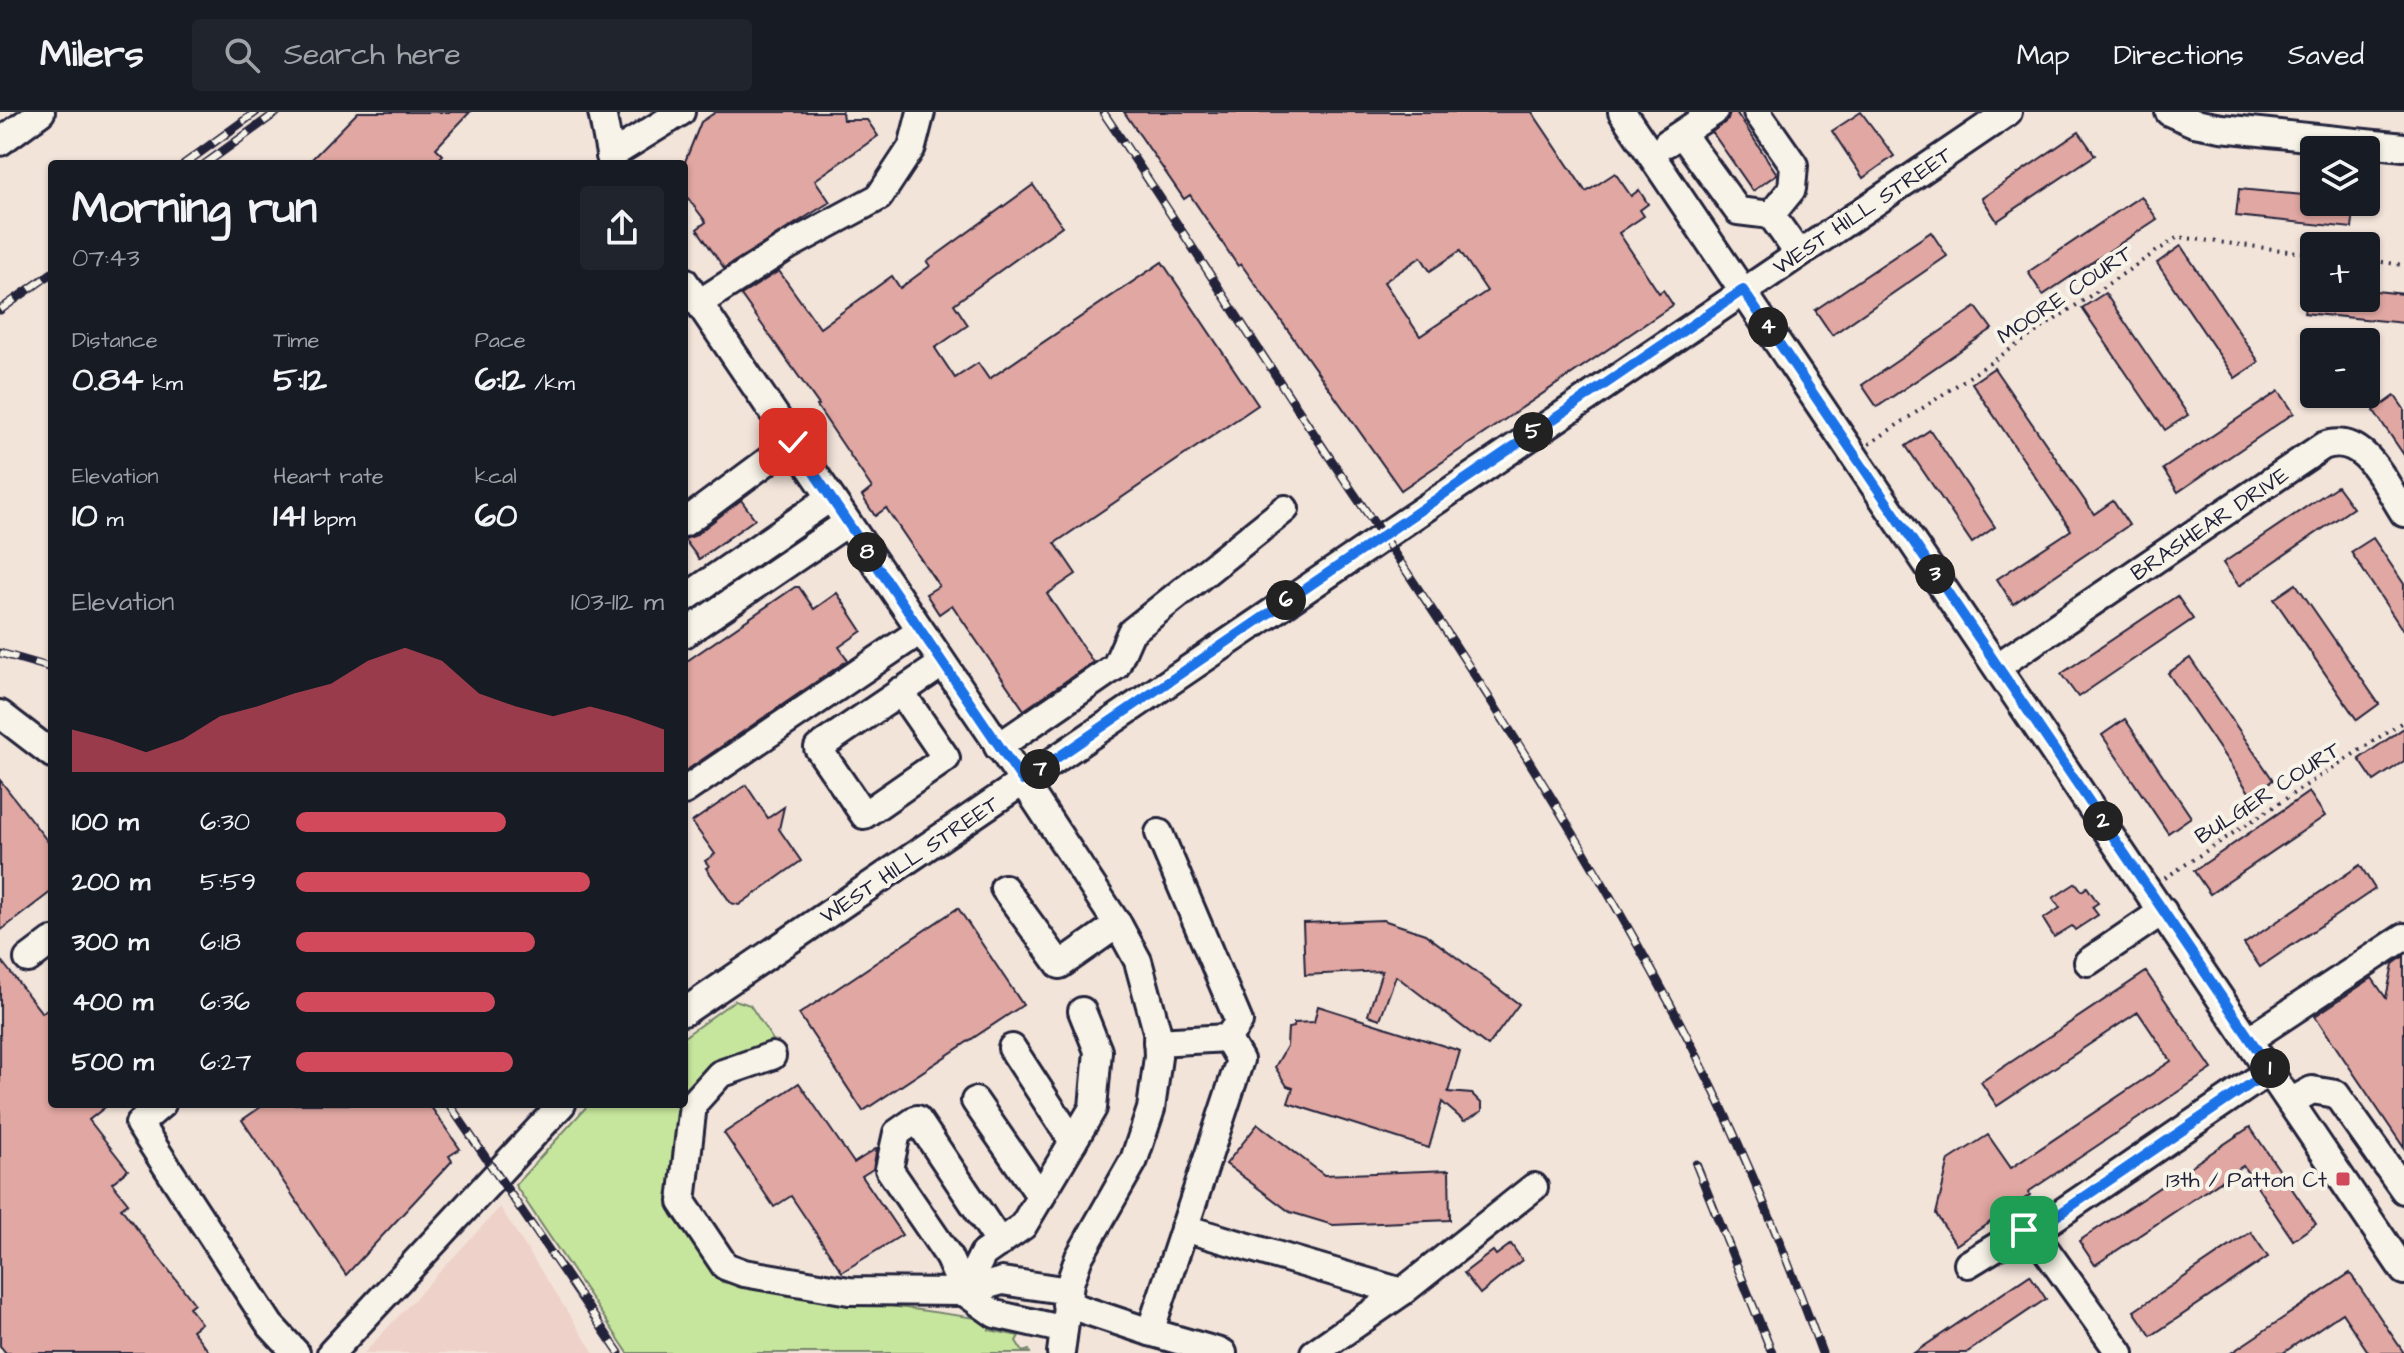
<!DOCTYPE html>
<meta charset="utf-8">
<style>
body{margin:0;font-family:"Architects Daughter",sans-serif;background:#20242c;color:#f1f3f6;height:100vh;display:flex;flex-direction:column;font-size:30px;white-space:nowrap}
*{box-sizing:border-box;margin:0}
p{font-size:26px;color:#9ea1a6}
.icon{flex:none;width:44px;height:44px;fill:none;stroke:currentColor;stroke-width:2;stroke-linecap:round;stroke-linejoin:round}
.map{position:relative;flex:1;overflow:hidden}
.side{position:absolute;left:48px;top:48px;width:640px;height:948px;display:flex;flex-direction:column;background:#171b24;border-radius:8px;box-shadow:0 2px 6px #0004}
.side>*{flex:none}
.fabs{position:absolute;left:2300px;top:24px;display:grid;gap:16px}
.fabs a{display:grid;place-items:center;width:80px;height:80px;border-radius:8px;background:#171b24;box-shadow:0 2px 6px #0004;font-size:40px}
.pin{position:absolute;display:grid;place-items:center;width:68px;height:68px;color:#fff;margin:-34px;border-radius:16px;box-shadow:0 4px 12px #0006}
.km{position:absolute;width:40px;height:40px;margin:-20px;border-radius:50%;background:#222;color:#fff;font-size:22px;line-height:40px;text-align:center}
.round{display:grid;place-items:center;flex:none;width:84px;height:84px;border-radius:8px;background:#20242c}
.overview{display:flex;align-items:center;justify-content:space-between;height:136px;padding:0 24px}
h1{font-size:44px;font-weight:700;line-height:60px}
.stats{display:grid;grid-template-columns:repeat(3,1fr);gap:12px;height:136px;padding:8px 24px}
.stats div{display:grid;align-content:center}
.stats b{font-size:34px;font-weight:700}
.stats small{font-size:22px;font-weight:400}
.stats p{font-size:22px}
.chart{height:224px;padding:16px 24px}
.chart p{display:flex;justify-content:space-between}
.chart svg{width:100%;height:144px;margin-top:8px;fill:#d1495b;opacity:.7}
ul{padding:0 24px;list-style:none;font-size:26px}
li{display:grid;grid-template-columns:128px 96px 1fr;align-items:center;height:60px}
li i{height:20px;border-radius:10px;background:#d1495b}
header{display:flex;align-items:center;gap:48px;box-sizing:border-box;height:112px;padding:0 40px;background:#171b24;border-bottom:2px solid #363941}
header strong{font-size:38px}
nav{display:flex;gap:44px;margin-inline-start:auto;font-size:28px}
.search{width:560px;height:72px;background:#20242c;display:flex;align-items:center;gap:20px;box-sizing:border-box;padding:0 28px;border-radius:8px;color:#9ea1a6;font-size:30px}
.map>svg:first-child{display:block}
</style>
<header>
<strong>Milers</strong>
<div class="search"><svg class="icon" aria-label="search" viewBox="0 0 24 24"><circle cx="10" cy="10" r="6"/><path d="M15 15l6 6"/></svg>Search here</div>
<nav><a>Map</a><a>Directions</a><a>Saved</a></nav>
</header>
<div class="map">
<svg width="2404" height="1241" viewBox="0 0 2404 1241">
<rect width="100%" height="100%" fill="#f3e4da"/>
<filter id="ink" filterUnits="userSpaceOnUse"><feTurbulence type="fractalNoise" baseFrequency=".0125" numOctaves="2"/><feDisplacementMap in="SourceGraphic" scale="16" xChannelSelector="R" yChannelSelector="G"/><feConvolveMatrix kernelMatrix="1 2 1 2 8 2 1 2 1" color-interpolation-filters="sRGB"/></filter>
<g filter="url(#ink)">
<path fill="#eed2c9" d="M500,1095l94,146h-230z"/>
<g fill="#c7e69d" stroke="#74846c" stroke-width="2">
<path d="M735,888l15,5 25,38 -48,20 -43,27v-53z"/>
<path d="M589,992h88l10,19 -17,83 2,9 50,67 268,38 -1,10 30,6 -3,5 7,11 6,-2 1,3h-402l-113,-168z"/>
</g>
<g fill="#e1a7a2" stroke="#22223b" stroke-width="2" fill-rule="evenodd">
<path d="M358,0h112l-34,36 7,7 -9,9h-127z"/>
<path d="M716,0h126l1,8h24l11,16 -63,44 15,22 -106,66 -27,-39 9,-7 -22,-29v-29l17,-42z"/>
<path d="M1124,0h408l54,80 29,-19 16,23 8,-6 9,14 -8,6 4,6 -25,17 40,60 4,-3 10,15 -272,185 -160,-226 -3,2 -48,-71 -6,4zM1460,139l27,40 -67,45 -36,-54 37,-25 9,14z"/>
<path d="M1730,0h6l41,62 -24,17 -41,-59 16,-12z"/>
<path d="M1861,0l33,44 -31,22 -31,-47z"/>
<path d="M2079,20l16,23 -98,66 -15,-23z"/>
<path d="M1033,73l29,41 -108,78 14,21 -33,23 20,30 23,-15 11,16 173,-117 96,143 -203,138 21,31 -29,20 46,68 -69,48 -72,-105 -13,9 -13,-20 13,-8 -53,-78 -11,8 -13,-20 10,-8 -55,-82 2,-1 -78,-110 38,-24 41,57 72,-52 8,12 30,-22 -3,-4z"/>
<path d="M2239,77l75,7v6h41l-3,26 -116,-12z"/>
<path d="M2141,84l16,23 -114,76 -15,-23z"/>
<path d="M1931,120l16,24 -115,79 -17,-25z"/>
<path d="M2181,134l78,116 -24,16 -78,-115z"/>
<path d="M2366,178l38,4v29l-100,-10 2,-15h60z"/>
<path d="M2105,181l83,122 -23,15 -83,-122z"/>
<path d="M1976,195l16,22 -115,78 -15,-22z"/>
<path d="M1994,256l100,146 19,-13 16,24 -116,79 -16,-25 74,-49 -99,-147z"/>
<path d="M2279,279l15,22 -116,79 -15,-23z"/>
<path d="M2395,284l9,13v46l-30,-44z"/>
<path d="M1930,318l65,97 -23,16 -66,-97z"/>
<path d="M2337,374l16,22 -114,78 -16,-23z"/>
<path d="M741,388l14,19 -56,40 -15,-20 10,-3z"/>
<path d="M2373,426l31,46v48l-53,-80z"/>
<path d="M2296,472l83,120 -22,16 -83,-121z"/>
<path d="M795,475h4l15,22 23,-16 25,38 -23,16 9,13 -164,112v-109z"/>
<path d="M2177,484l16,23 -115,78 -17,-23z"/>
<path d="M2190,546l83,122 -22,15 -83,-122z"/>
<path d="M2125,607l66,98 -23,16 -66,-98z"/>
<path d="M2404,616v33l-30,20 -15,-22z"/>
<path d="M0,668l52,67v44l-52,40z"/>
<path d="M746,673l22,33 16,-11 -5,22 22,32 -62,44 -8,-2 -25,-35 3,-2 -4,-5 10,-7 -23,-32z"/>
<path d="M2309,680l16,24 -115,78 -16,-23z"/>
<path d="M2360,753l15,24 -115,78 -16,-23z"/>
<path d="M2076,771l6,8 5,-4 11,16 -6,4 6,8 -23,15 -3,-4 -18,11 -11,-18 17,-11 -7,-10z"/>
<path d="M958,796l65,97 -160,106 -64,-97z"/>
<path d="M1383,808l42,14 94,70 -31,42 -92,-70 -16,43 -12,-4 14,-44 -77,4 -2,-52z"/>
<path d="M2404,844v192l-89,-132 57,-38 14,20 7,-34z"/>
<path d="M0,847l42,54 10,-8v99h57l-20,16 39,50 -16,13 16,20 -7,5 73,95 -5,4 12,16 -9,7 18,23h-204l-6,-7z"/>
<path d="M2146,860l66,97 -184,123 2,3 -74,50 -20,-31 13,-54 39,-25 23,33 160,-107 -33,-49 -141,94 -16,-24z"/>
<path d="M1318,894l142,45 -12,41 24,2 10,10v7l-18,10 -22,-19 -13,46 -141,-45 5,-15 -6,-2 -12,-19 12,-21 1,-18 6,-1v-4l20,-1z"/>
<path d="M799,971l55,80 23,-15 -4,21 -11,7 40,59 -60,37 -51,-76 -17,11 -50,-74z"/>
<path d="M265,992h164l31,45 -11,7 3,5 -106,114 -104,-155z"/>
<path d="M1258,1012l66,51 125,-5 1,50 -117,5 -43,-13 -64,-48z"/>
<path d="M2250,1015l66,97 -23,16 -50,-74 -148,99 -16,-24z"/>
<path d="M2251,1120l17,25 -117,79 -17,-25z"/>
<path d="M1511,1132l11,16 -42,34 -16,-21 29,-22 3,4z"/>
<path d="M2350,1161l54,80h-35l-27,-40 -59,40h-52z"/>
<path d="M2030,1163l16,24 -80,54h-52z"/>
</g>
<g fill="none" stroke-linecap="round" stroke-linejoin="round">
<g stroke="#22223b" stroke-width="32">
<g id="minor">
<path d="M602,0l10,52"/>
<path d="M1622,0l782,1159"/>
<path d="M1757,0l37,53 -2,24 -21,26 27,38"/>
<path d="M2169,0l25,11 27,5 183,19"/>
<path d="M1682,22l56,77 33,4"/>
<path d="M0,30l41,-30"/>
<path d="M1667,31l47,-31"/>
<path d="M610,44l71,-44"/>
<path d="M684,169l339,500 97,147 18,33 19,70 1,26 -7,52 -17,51 -55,97 -9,26 -9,70"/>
<path d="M699,191l89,-57 91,-49 33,-50 9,-35"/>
<path d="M684,411l109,-81"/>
<path d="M684,487l146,-101"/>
<path d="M684,522l163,-111"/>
<path d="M1998,554l325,-220c42,-15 61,37 81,67"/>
<path d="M900,579l46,67 -82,57 -46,-67 124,-84"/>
<path d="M0,602l52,40"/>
<path d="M998,635l118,-81 15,-34 154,-123"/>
<path d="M684,679l236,-160"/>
<path d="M1159,721l80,189 -12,16"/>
<path d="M1004,776l56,77 58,-41"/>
<path d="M28,847l24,-18"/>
<path d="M2088,850l75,-51"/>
<path d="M684,900l1324,-900"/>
<path d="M2250,927l154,-102"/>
<path d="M1157,930l70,-4 13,22 -90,272 73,21"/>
<path d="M1012,936l61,94"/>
<path d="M772,944l-52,18 -27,30 -11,98 43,64 19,7 105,18 115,1 38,-11 67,10"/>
<path d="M975,989l66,96"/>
<path d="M2292,989l20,-11 24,4 68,96"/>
<path d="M162,992l-23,20 131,201 26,28"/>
<path d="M1184,1116l218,64 -88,61"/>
<path d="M1000,1131l-83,-124 -20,14 -8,36 58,85 17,38 31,22 66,15"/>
<path d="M1968,1152l56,-34 9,2"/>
<path d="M964,1180l19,-38 40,-28 70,-118 5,-57 -16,-40"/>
<path d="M1402,1180l132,-105"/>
<path d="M1066,1192l84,28"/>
<path d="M331,1241l231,-249"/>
<path d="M2120,1241l-87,-121 238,-162"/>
</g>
</g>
<g stroke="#22223b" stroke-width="4" stroke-dasharray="2 6" stroke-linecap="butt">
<path d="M2366,148l38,5"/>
<path d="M1869,332l309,-207 136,17"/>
<path d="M2165,766l239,-157"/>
</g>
<use href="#minor" stroke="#f7f3e8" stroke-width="26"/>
<g stroke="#22223b" stroke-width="9">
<g id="rail">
<path d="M1103,0c88,130 170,263 258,392 110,161 216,327 308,498 61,113 109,231 153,351"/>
<path d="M184,52l72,-52"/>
<path d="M205,52l72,-52"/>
<path d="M0,198l52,-37"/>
<path d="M0,541l52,15"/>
<path d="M449,992l170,249"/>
<path d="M1696,1052l76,189"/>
</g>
</g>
<use href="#rail" stroke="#f7f3e8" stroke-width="6" stroke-dasharray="18" stroke-linecap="butt"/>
</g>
</g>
<g fill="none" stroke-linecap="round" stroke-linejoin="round" filter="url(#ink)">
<g stroke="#fff" stroke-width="16">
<path id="route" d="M793,330l230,339 720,-491 528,780 -238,162 -9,-2"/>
</g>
<use href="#route" stroke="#1a73e8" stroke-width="10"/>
</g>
<rect fill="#d1495b" stroke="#f7f3e8" stroke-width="3" x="2335" y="1059" width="16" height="16" rx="4"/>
<g text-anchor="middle" stroke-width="8" stroke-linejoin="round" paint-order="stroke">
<g font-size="22" fill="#22223b" stroke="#f7f3e8">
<text transform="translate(1862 98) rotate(-34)" y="8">WEST HILL STREET</text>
<text transform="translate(2064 182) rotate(-34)" y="8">MOORE COURT</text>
<text transform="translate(2209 411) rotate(-34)" y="8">BRASHEAR DRIVE</text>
<text transform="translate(2267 680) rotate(-33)" y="8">BULGER COURT</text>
<text transform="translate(909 747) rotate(-34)" y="8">WEST HILL STREET</text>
</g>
<g font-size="22" fill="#22223b" stroke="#f7f3e8" text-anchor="end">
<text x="2327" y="1075">13th / Patton Ct</text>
</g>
</g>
</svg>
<div class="fabs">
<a><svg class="icon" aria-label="layers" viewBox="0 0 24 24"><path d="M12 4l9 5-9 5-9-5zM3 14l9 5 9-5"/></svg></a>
<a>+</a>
<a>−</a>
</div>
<div class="pin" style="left:2024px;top:1118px;background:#1e9e55"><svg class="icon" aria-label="arrive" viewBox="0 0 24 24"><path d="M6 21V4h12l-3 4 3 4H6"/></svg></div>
<div class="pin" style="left:793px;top:330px;background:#d93025"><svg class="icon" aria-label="check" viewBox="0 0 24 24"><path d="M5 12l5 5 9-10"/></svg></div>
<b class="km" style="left:2270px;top:956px">1</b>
<b class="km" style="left:2103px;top:709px">2</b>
<b class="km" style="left:1935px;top:462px">3</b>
<b class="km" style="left:1768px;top:215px">4</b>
<b class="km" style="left:1533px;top:320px">5</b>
<b class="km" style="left:1286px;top:488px">6</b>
<b class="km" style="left:1040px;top:657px">7</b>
<b class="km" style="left:867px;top:440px">8</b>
<section class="side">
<div class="overview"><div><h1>Morning run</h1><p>07:43</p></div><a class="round"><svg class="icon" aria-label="share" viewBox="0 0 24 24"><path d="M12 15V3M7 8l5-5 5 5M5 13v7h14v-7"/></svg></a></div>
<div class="stats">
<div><p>Distance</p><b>0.84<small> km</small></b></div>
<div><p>Time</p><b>5:12</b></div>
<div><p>Pace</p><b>6:12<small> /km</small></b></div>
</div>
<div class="stats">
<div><p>Elevation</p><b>10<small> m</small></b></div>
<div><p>Heart rate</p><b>141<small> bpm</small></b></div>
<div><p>kcal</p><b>60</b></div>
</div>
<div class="chart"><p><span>Elevation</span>103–112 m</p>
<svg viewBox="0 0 160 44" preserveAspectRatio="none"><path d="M0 44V31L10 34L20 38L30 34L40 27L50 24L60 20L70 17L80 10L90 6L100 10L110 20L120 24L130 27L140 24L150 27L160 31V44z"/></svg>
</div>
<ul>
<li><b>100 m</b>6:30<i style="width:57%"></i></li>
<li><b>200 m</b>5:59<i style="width:80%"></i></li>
<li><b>300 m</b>6:18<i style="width:65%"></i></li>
<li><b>400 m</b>6:36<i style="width:54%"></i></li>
<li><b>500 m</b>6:27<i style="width:59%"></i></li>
</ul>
</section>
</div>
